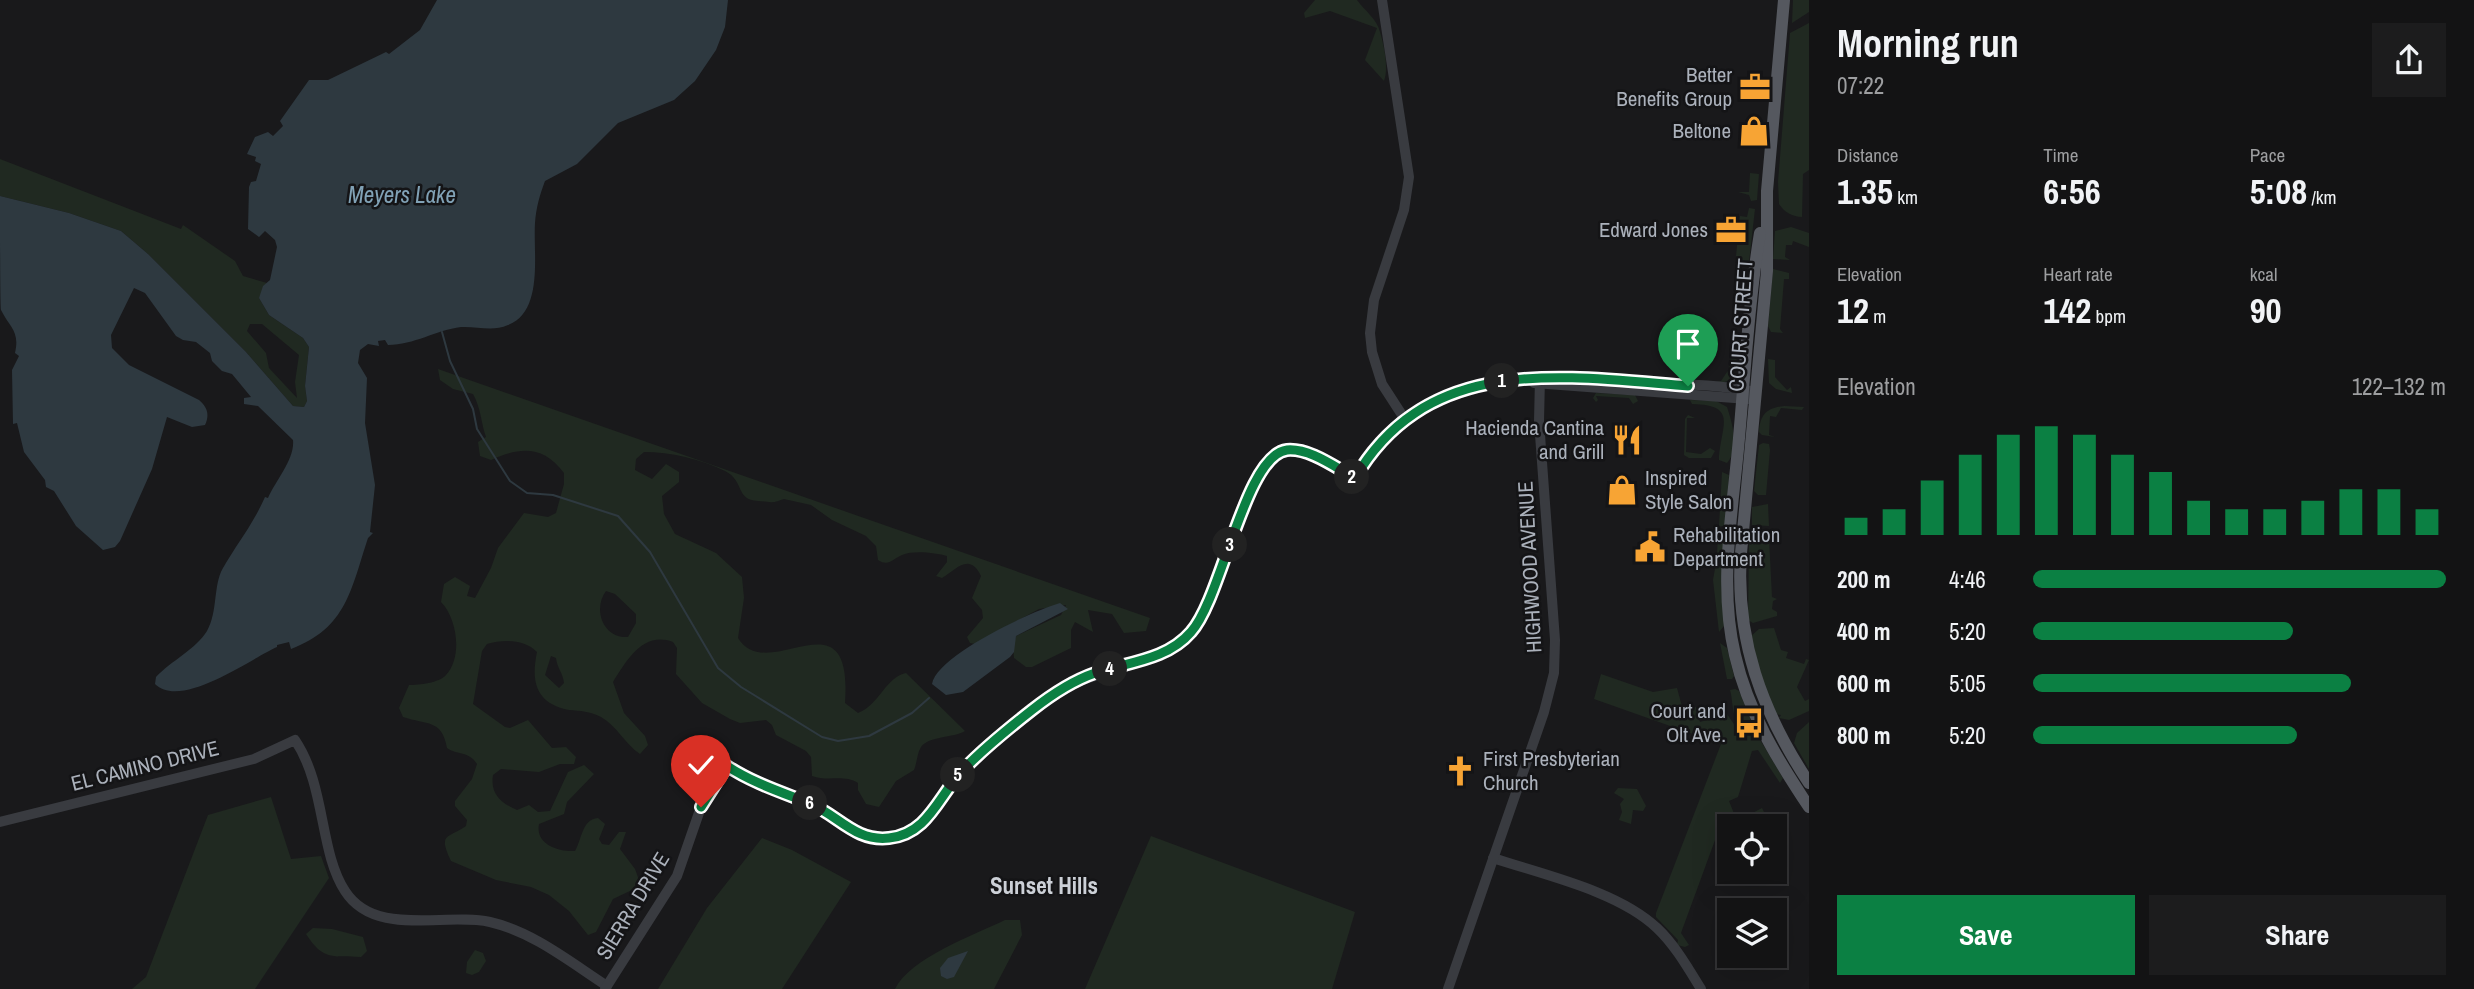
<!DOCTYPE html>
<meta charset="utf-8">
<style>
body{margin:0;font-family:"Archivo Narrow",sans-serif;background:#1c1c1d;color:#f1f3f6;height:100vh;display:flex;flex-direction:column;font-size:26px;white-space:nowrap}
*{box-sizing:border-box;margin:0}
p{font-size:23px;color:#9d9ea0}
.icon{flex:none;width:38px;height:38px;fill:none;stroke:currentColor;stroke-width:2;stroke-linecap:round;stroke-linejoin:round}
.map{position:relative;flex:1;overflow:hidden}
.sheet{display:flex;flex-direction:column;background:#131314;width:665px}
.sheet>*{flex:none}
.tools{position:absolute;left:1717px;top:814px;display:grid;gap:14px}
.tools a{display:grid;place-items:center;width:70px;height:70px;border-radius:0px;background:#131314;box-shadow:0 7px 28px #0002,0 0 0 2px #323234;font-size:35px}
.pin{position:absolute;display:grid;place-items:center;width:60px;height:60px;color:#fff;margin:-72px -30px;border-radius:50% 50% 50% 0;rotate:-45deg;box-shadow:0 0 7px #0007}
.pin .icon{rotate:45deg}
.km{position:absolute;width:35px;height:35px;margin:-18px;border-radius:50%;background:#222;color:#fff;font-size:19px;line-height:35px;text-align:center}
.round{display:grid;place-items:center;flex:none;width:74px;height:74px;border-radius:0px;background:#1c1c1d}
.head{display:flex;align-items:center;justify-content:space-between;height:119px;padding:0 28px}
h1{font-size:38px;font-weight:700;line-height:52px}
.stats{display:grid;grid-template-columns:repeat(3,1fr);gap:10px;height:119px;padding:7px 28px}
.stats div{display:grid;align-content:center}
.stats b{font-size:35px;font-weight:700}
.stats small{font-size:19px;font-weight:400}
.stats p{font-size:19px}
.chart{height:196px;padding:14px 28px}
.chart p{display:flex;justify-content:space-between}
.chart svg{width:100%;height:126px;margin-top:7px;stroke:#0b8043;stroke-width:6}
.primary-button{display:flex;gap:14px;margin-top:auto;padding:14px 28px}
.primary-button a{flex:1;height:80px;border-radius:0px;background:#0b8043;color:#fff;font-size:28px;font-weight:700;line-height:80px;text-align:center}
.primary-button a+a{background:#1c1c1d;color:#f1f3f6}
ul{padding:0 28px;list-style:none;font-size:23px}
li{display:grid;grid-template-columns:112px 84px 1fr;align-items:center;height:52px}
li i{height:18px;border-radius:9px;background:#0b8043}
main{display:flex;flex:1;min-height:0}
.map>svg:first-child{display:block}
</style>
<main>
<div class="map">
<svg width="1809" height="989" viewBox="0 0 1809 989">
<rect width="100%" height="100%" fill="#19191b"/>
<g fill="#202921" fill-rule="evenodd">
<path d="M1315,0h42c7,10 20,19 23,32 4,13 9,37 4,49l-19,-21 12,-32 -47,-17 -25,7 -1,-5z"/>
<path d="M1793,0h16v12l-17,11z"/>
<path d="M1809,23v147l-6,4 -1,43c-9,0 -18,-5 -23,-13l-1,-22 12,-149z"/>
<path d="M0,159l181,70 2,-4 52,36 8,15 24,7 -8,15 10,17 34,23 6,9 -4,39 2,15 -3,6 -11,-1 -47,-54 -98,-98 -27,-23 -52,-18 -69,-17zM250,324h12l37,31 -4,27 2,16 -28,-30 -3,-15 -19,-22z"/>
<path d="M1750,173l9,1 -2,26 -6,1 -2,-6 -11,-3h11z"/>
<path d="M1749,208l6,1 -6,53 -9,1 -1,-6 -3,-1 4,-40 7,1z"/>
<path d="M1791,227l18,6v14l-16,-6 -1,4h-6l-1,12 5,3 -17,-1 2,-28z"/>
<path d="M1773,269l16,4v6h-5l-4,50 3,4 -12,-1 -3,-6z"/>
<path d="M1731,355l6,5 -4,19 -11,4h-16l15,-2 8,-12z"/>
<path d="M1768,359l7,1v17l12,13 4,-3 1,6 -16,-4 -7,-6z"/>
<path d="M438,369l712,249 -4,13 -22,2 -12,-19 -24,-4 5,22 -18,-10 -4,8v18l-39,19h-6l-12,-9 -1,-13 3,-9 45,-21 5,-10 -27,4 -64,35 -5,-1 -3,-6 16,-19 -1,-8 -10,-12 9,-22c-12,-25 -26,-5 -39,2l-6,-2 11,-14v-6c-11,-3 -33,-6 -45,-1 -10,4 -13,12 -24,5l-2,-14 -10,-10 -34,-16 -21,-15 -27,-6c-14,5 -12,3 -26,2 -23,-1 -13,-20 -33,-30 -24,-12 -55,-19 -81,-19l-8,7 -1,11 17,9 14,-15 13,8v10l-17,14 2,18 11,20 41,19 26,24 2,21 -6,40c30,49 115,-50 107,65l13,10c21,-8 28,-36 48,-40l59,58c-12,7 -36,5 -44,16 -4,6 -4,16 -7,23l-18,11 -17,26 -13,-3 -8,-14v-7c-14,-9 -30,-1 -46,-7l-1,-19 -5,-6 -30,-16 -4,-10 -6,-5 -26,3 -10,-4 -28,-16 -26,-29 1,-26 -4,-6c-30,-11 -46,18 -60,40l11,31 21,23 3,9 -8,9c-15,-10 -23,-28 -39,-37 -12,-6 -20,-6 -32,-7 -34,-7 -38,-29 -32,-58 -12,-13 -34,-13 -50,-8l-5,7 -9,53 32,23 5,1 18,-8 24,28 14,-1 10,10 -2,7h-14l-21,8 -38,-3 -8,6c-3,19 8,28 24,35l12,-5 9,7 12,-1 18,-39 16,-7 10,9 -27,28 -3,12 -25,10c-4,20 19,28 36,27 7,-12 7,-32 23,-33l7,6 -6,15 3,5 7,1 10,-13h7l-6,17 15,20 4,11 -7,10 -19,9 -17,33 -8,3 -19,-24 -20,-16 -18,-8 -35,-7 -45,-19c-13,-28 -4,-22 15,-35l1,-6 -12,-14v-5l17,-22 5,-15c-8,-13 -20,-9 -30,-16 -5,-29 -20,-23 -44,-31l-4,-9 10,-23c10,0 30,-2 37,-10 17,-18 11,-57 -5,-73l3,-18 11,-7 15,9 -3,10 8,2 16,-30 7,-20 26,-35 24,4 8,-4 8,-29v-11c-21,-28 -44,-26 -73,-13l-11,-4 -2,-14 8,-5c-5,-14 -5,-29 -13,-43l-20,-5 -13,-9zM606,591l9,3 21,20v9l-8,14c-24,2 -36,-27 -22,-46zM551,656l5,2c1,10 7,15 8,25l-5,5 -14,-13z"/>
<path d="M1596,393l39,2 3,6 -5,3 -4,-6 -33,-2 2,4 -2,2 -3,-4z"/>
<path d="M1690,400l26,1 11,6c5,15 13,42 0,56l-8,-3c1,-33 21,-55 -27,-56z"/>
<path d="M1784,406l20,1 -2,3 -21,-2 -5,9 -6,-1 -1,19 6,2 -13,-2 -3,-3c1,-17 7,-24 25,-26z"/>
<path d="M1688,415l7,3h-8l-1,34 15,2 9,-6 5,3 -4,7h-22l-5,-3 1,-36z"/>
<path d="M1763,443l6,1 1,6 -4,45h-8l-4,-4 5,-46z"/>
<path d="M1722,472l7,3 -4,50 -1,1 -11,1 1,-2 5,1z"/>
<path d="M1768,504l1,22 -17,-1v-18z"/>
<path d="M1718,534l6,4v88l-5,6 -6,-52 3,-17 -5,-1 1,-8h5z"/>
<path d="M1765,536l4,2 3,59 5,2 -4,2 -1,8 5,3v4l-24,7 -5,-3 1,-78 4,-5z"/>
<path d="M1774,628l7,22 7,2 -2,6 18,6 2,-5 3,1 -12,27 8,14 4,-2v12l-20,9 -10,-2 2,-3 -5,-1 -14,-30 -11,-48 8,-7z"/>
<path d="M1720,643l7,5 7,28 -2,3h-5z"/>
<path d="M1601,674l52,18 24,-4 6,22 13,-3 4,15 27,-8 13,19h16l27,45 -3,5 -22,-33 -6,1 -14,46 -9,4 8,20 25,-13 3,6 -12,7 2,5h-20l-13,-5 -41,112 8,12 -4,2 -8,-2 1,-5 -22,-23v-4l65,-169 -127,-45z"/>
<path d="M1735,689l4,2 15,36c-24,6 -20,-25 -24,-37z"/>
<path d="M1809,722v47l-15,-26 3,-10z"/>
<path d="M1618,788l19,1 9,17 -3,5 -10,-1 -2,14 -12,-4 3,-8 -2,-8 4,-5 -10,-6z"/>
<path d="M271,797l20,62 30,-3 8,22 -74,111h-123l14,-12 62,-162z"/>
<path d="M1151,836l204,76 -23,77h-247z"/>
<path d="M762,838l30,12 59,32 -69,107h-124l49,-81z"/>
<path d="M1005,920h15l2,15 -28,54h-99c15,-31 79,-54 110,-69z"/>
<path d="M313,928l19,1 31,8 4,14 -6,6c-28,-2 -37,5 -55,-23z"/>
<path d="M475,950l8,3 3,8 -7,11 -7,3 -6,-2 1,-11z"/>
</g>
<g fill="#2e3940">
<path d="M437,0h291l-3,27 -9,23 -21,31 -21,19 -56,23 -41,41 -32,17c-5,13 -9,27 -10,42 -2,30 9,88 -27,102 -16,7 -31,1 -47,2 -25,3 -47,18 -73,18l-3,-5 -7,1 1,5 -11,-2 -8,6 -2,13 9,15 -2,45 10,62 -5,47 3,1 -5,5c-17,51 -21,90 -77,111l-2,-7 -12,3v2c-27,12 -96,63 -122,37l1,-7c15,-16 40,-28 51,-46 11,-19 6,-46 16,-63 15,-26 29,-42 42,-71l3,1c8,-18 27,-39 25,-58l-35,-34 -14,-2v-6l7,-1 -19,-23 -10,-3 -10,-10 -2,-8 -14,-11 -13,-2 -7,-4 -31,-43 -11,-5 -23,47 1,13 17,17 70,35c8,7 11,14 6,25l-13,2 -25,-10 -15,52 -32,72 -5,6 -12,3 -27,-24 -22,-35 -8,-4 -1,-7 -21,-28 -7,-29 -4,1 -1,-54 7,-14 -4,-3c5,-22 -5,-25 -14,-43 -1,-9 -1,-97 -1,-114l69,17 52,18 27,23 98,98 47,54 11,1 3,-6 -2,-15 4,-39 -6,-9 -34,-23 -10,-17 4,-12 7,-6 7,-33 -2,-7 -10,-9 -6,6 -11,-8 1,-42 2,-5 5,-1 5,-17 -6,-3 1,-4 -9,-3 8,-17 13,-5 5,4 10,-10 -3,-5 29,-41h19l58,-28 3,2 31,-24z"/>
<path d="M1060,603l8,6 -52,27 -2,16 -4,5 -47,35 -17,3 -14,-11c5,-29 100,-73 128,-81z"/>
<path d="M968,951l-14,26 -7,2 -6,-3 -1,-8 8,-10z"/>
</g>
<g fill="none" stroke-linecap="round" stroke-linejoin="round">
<path stroke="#2e3940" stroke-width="2" d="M442,332l8,29 23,48 4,20 33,52 17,12 26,2 65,21 32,36 68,116 23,19 81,50 16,4 31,-5 43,-23 17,-15"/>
<g stroke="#393b40" stroke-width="10">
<path d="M1382,0l27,177 -5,33 -30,90 -4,33 2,19 10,32 22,34"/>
<path d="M1534,383l214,16"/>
<path d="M0,822l254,-63 41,-19c31,46 24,111 50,151 30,47 100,21 145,31 43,10 80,40 117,64"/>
<path d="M1493,858c51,17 125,33 164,70 18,17 31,40 44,61"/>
<path d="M605,989l72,-113 24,-69 27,-41c27,18 58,24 86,40 20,11 36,30 60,33 15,2 32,-2 45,-12 17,-13 27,-37 41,-54 26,-30 64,-61 98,-81 40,-25 102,-25 133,-60 31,-34 54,-177 96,-182 23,-2 49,18 68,28 64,-110 170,-104 283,-96 37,2 76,2 112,9"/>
<path d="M1448,989l96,-277 10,-39 1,-33 -16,-219 1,-43"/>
</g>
<g stroke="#55585f" stroke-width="12">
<path d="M1784,0l-17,191v80l-26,282c-6,86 21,159 68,230"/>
<path d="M1760,233c-11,67 -15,137 -21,205 -6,71 -21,147 -4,217 13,57 42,104 74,152"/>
</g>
</g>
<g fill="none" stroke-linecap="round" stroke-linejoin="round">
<g stroke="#fff" stroke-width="14">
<path id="route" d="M701,807l26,-41c26,17 54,26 82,37 29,12 46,39 80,35 40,-4 50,-44 75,-69 20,-21 45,-41 68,-59 19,-15 40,-29 63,-37 33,-11 72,-13 96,-41 31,-34 54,-177 96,-182 23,-2 49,18 68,28 73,-125 209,-102 333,-92"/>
</g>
<use href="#route" stroke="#0b8043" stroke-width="9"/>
</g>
<defs>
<g id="office-bare" transform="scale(2.415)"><path d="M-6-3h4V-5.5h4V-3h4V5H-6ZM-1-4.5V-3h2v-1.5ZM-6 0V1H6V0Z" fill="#f7a434" stroke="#141416" stroke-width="2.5" paint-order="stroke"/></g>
<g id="shop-bare" transform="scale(2.415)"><path d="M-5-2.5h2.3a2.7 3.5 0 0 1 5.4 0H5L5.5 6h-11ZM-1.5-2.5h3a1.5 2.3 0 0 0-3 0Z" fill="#f7a434" stroke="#141416" stroke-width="2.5" paint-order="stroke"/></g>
<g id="restaurant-bare" transform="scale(2.415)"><path d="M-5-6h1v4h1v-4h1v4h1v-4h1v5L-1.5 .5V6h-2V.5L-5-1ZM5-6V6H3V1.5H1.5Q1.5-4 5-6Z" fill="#f7a434" stroke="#141416" stroke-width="2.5" paint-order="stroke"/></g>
<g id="civic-bare" transform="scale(2.415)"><path d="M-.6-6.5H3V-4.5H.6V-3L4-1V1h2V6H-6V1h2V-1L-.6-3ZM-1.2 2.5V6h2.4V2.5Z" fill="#f7a434" stroke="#141416" stroke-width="2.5" paint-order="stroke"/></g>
<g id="bus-bare" transform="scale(2.415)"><path d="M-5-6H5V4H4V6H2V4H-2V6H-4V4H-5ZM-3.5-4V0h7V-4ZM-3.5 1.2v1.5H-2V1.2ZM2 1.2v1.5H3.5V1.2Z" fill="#f7a434" stroke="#141416" stroke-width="2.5" paint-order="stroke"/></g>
<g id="church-bare" transform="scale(2.415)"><path d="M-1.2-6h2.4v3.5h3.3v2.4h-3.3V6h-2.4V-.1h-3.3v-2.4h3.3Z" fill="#f7a434" stroke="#141416" stroke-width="2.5" paint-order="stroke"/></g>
</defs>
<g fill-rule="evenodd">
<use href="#office-bare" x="1755" y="87"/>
<use href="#shop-bare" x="1754" y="131"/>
<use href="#office-bare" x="1731" y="230"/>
<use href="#restaurant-bare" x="1627" y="440"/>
<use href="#shop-bare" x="1622" y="490"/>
<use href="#civic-bare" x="1650" y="547"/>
<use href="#bus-bare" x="1749" y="723"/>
<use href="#church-bare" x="1460" y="771"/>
</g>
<g text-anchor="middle" stroke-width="5" stroke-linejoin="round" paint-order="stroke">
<g font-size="21" fill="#abb1bb" stroke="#141416" text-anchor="end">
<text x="1732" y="82">Better<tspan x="1732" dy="24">Benefits Group</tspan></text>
<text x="1731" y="138">Beltone</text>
<text x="1708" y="237">Edward Jones</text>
<text x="1604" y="435">Hacienda Cantina<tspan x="1604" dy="24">and Grill</tspan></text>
<text x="1645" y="485" text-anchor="start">Inspired<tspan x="1645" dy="24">Style Salon</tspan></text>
<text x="1673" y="542" text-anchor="start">Rehabilitation<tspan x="1673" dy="24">Department</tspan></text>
<text x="1726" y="718">Court and<tspan x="1726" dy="24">Olt Ave.</tspan></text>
<text x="1483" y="766" text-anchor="start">First Presbyterian<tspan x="1483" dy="24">Church</tspan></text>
</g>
<g font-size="21" fill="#abb1bb" stroke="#141416">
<text transform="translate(1741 325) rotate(-86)" y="7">COURT STREET</text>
<text transform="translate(1530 567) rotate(-93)" y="7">HIGHWOOD AVENUE</text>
<text transform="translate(145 766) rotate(-14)" y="7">EL CAMINO DRIVE</text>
<text transform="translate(633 906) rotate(-59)" y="7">SIERRA DRIVE</text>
</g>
<g font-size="23" font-style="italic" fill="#81a2b6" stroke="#141416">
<text x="402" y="203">Meyers Lake</text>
</g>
<g font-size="23" font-weight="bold" fill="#ccd0d7" stroke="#141416">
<text x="1044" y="894">Sunset Hills</text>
</g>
</g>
</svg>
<div class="tools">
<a><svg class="icon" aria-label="locate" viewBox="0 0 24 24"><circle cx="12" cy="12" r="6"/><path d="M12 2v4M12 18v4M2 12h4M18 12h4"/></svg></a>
<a><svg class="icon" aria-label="layers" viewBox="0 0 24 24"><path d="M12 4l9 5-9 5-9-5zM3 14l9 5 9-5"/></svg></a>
</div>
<div class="pin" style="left:1688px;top:386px;background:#1e9e55"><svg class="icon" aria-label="arrive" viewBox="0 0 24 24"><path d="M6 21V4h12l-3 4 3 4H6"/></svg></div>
<div class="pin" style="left:701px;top:807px;background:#d93025"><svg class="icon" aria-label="check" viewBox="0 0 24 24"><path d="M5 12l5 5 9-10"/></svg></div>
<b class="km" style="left:1502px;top:381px">1</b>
<b class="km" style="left:1352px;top:477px">2</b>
<b class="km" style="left:1230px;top:545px">3</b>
<b class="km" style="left:1110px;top:669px">4</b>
<b class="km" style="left:958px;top:775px">5</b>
<b class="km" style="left:810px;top:803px">6</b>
</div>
<section class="sheet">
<div class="head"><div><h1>Morning run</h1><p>07:22</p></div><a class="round"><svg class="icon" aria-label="share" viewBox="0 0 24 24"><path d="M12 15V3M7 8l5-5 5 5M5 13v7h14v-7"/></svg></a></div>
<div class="stats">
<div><p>Distance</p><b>1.35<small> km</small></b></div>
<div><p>Time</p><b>6:56</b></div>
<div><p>Pace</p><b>5:08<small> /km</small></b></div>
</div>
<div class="stats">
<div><p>Elevation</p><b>12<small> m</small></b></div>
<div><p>Heart rate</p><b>142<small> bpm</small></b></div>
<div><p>kcal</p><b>90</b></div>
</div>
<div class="chart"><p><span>Elevation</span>122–132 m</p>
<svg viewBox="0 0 160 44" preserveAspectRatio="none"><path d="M5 44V38M15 44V35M25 44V25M35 44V16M45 44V9M55 44V6M65 44V9M75 44V16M85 44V22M95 44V32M105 44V35M115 44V35M125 44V32M135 44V28M145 44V28M155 44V35"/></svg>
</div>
<ul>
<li><b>200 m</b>4:46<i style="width:100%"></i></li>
<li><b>400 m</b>5:20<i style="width:63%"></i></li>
<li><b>600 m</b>5:05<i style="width:77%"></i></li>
<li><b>800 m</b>5:20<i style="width:64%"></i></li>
</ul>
<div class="primary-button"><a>Save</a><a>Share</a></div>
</section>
</main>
